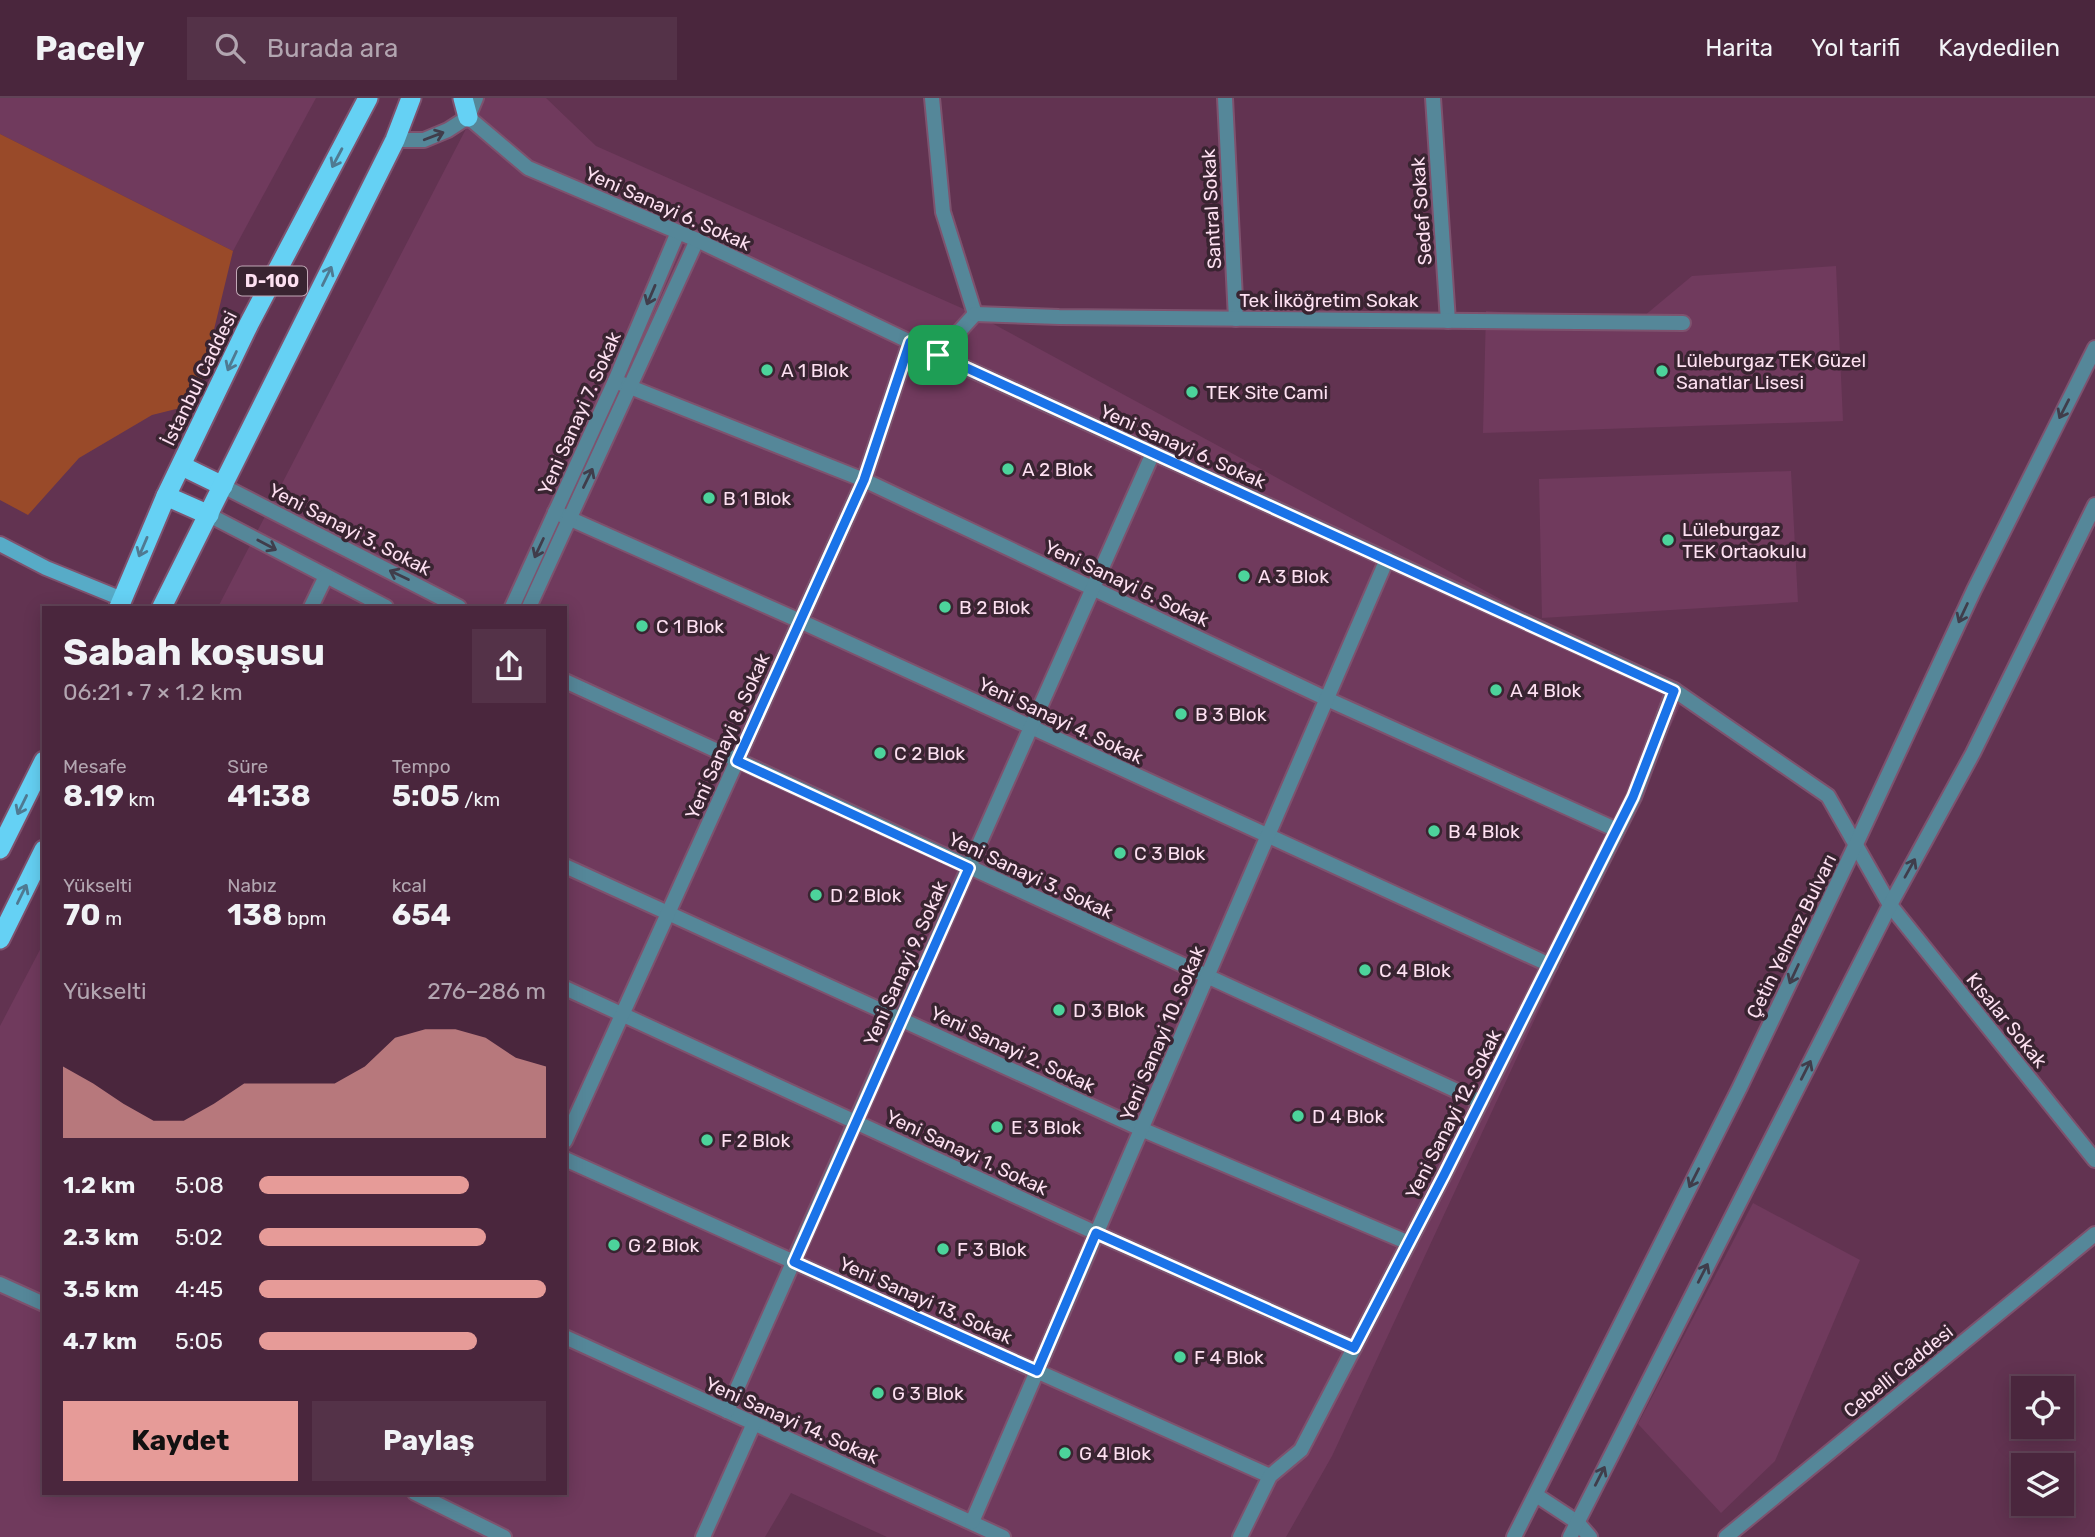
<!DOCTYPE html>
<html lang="tr">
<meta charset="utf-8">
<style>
body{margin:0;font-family:Rubik,sans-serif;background:#543248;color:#f1f3f6;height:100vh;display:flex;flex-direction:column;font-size:26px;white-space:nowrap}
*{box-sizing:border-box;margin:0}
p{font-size:23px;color:#b2a5b0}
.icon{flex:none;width:38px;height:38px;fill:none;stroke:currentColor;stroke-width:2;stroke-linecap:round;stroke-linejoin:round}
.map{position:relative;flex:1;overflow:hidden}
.sheet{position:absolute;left:42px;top:508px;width:525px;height:889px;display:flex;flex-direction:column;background:#4a263d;border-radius:0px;box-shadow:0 4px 18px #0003,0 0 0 2px #614357}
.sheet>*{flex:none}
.tools{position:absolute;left:2011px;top:1278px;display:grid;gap:14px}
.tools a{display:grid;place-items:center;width:63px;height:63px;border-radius:0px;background:#4a263d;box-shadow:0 4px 18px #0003,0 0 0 2px #614357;font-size:35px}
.pin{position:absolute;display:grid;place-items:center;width:60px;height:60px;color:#fff;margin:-30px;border-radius:14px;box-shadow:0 4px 10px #0006}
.round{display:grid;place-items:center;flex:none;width:74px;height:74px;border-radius:0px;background:#543248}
.head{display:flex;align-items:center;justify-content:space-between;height:119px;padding:0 21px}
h1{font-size:38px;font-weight:700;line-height:52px}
.stats{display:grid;grid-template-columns:repeat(3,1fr);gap:10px;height:119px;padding:7px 21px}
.stats div{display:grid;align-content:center}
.stats b{font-size:30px;font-weight:700}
.stats small{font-size:19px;font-weight:400}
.stats p{font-size:19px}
.chart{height:196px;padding:14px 21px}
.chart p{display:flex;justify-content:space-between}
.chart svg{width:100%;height:126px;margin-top:7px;fill:#e69b98;opacity:.7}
.cta{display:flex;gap:14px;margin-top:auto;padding:14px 21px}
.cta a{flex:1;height:80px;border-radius:0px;background:#e69b98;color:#111;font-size:28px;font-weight:700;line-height:80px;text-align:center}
.cta a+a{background:#543248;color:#f1f3f6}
ul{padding:0 21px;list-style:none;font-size:23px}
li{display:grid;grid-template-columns:112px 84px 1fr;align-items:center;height:52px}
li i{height:18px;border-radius:9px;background:#e69b98}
header{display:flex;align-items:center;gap:42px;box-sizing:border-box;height:98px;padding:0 35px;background:#4a263d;border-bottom:2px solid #614357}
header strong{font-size:33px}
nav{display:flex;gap:38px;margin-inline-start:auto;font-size:24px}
.search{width:490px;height:63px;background:#543248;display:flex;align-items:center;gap:18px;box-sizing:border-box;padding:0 24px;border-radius:0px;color:#b2a5b0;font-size:26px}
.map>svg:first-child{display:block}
</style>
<header>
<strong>Pacely</strong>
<div class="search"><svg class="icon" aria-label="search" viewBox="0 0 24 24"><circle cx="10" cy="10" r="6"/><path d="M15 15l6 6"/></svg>Burada ara</div>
<nav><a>Harita</a><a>Yol tarifi</a><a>Kaydedilen</a></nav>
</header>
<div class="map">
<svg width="2095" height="1439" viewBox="0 0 2095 1439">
<rect width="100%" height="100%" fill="#623351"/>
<g fill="#703a5d">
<path d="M0,0h316l-83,153 -233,-117z"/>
<path d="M482,0h64l50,48 379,168 553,300 159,77 -355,765 -46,81h-399l-96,-44 -26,44h-765v-511l44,-84v551h521v-886h-347z"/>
<path d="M1836,168l7,155 -360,12 3,-122 152,10 54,-45z"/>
<path d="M1791,373l7,131 -256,16 -3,-139z"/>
<path d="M1753,1105l107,57 -85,201 -54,52 -83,-89z"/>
</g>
<path fill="#994a29" d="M0,36l233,117 -37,153 -44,11 -73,43 -51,57 -28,-15z"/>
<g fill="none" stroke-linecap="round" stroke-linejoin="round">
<g stroke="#7e526e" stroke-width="18">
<g id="minor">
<path d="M932,0l11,114 32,102 -37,41"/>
<path d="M1225,0l11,221"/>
<path d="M1433,0l15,223"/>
<path d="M395,42h29l24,-10 20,-13 8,-19"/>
<path d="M975,216l84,3 624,6"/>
<path d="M615,283l249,99 463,219 290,131"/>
<path d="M223,388l236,121"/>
<path d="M555,414l245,109 750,344"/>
<path d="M209,417l177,92"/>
<path d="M311,509l15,-31"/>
<path d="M512,509l103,-226 63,-149"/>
<path d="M529,509l168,-367"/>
<path d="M565,583l916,421"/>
<path d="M565,768l576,263 268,114"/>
<path d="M1890,807l205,255"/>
<path d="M565,890l531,245 258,115"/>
<path d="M565,1043l299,-661 46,-138"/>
<path d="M565,1061l705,317"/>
<path d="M0,1186l44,20"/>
<path d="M565,1239l438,200"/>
<path d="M727,1313l426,-958"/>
<path d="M415,1395l89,44"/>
<path d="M972,1424l415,-963"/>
<path d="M1577,1424l13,15"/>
<path d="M703,1439l51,-114"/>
<path d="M1240,1439l30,-61 31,-26 143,-275 190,-378 40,-107"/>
<path d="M1726,1439l369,-303"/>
</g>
</g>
<g stroke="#7e526e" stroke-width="18">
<g id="tertiary">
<path d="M468,19l60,51 169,72 230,110 747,340 154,106 62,109"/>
<path d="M1536,1397l41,27"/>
<path d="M1514,1439l226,-450 116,-243 118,-254 121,-242"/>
<path d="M1570,1439l320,-632 83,-152 122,-248"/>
</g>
</g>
<g stroke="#7e526e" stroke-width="18">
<path id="secondary" d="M0,446l46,24 76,31"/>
</g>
<g stroke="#7e526e" stroke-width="23">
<g id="trunk">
<path d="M463,0l5,19"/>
<path d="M182,368l41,20"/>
<path d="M166,398l43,19"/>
<path d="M119,509l47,-111 83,-172 119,-226"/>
<path d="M162,509l233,-467 16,-42"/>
<path d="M0,751l44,-88"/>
<path d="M0,841l44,-89"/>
</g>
</g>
<use href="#minor" stroke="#558799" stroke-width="14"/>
<use href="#tertiary" stroke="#558799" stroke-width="14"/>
<use href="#secondary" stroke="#57abc7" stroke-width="14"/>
<use href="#trunk" stroke="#65d1f4" stroke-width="19"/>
</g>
<defs><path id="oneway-shaft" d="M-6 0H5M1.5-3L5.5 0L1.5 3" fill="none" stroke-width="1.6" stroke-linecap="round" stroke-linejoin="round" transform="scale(1.75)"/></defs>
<g stroke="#403d4b">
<use href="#oneway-shaft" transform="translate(434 38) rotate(-21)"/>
<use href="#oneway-shaft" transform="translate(651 197) rotate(113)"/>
<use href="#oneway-shaft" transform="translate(2064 311) rotate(117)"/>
<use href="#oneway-shaft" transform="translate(588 380) rotate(-64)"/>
<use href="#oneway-shaft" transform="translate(267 447) rotate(28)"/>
<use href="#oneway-shaft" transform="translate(539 450) rotate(115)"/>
<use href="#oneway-shaft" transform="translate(399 477) rotate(-154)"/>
<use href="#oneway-shaft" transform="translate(1963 515) rotate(115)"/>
<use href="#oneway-shaft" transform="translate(1910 770) rotate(-61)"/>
<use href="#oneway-shaft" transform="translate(1794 876) rotate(115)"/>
<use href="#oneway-shaft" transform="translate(1806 972) rotate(-63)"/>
<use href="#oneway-shaft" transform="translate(1694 1080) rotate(117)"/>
<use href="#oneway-shaft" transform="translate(1703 1175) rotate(-63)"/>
<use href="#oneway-shaft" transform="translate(1600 1378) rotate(-63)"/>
</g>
<g stroke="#4f7a92">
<use href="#oneway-shaft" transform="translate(337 60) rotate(118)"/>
<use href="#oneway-shaft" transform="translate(327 178) rotate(-64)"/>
<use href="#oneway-shaft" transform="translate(232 263) rotate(115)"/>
<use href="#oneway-shaft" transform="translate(143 449) rotate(113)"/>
<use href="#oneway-shaft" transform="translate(22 707) rotate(116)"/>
<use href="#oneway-shaft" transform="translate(22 796) rotate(-64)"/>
</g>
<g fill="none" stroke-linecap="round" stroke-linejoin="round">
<g stroke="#fff" stroke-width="14">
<path id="route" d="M910,244l764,349 -41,106 -189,378 -90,173 -258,-115 -59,138 -243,-109 175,-394 -232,-107 127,-281z"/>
</g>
<use href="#route" stroke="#1a73e8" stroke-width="9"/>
</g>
<g fill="#4cd39b" stroke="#392431" stroke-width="2.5">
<circle cx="767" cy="272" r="7"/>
<circle cx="1662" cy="273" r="7"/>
<circle cx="1192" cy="294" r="7"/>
<circle cx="1008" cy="371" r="7"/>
<circle cx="709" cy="400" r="7"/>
<circle cx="1668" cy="442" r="7"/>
<circle cx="1244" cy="478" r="7"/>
<circle cx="945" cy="509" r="7"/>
<circle cx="642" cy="528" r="7"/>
<circle cx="1496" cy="592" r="7"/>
<circle cx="1181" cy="616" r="7"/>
<circle cx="880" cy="655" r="7"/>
<circle cx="1434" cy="733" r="7"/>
<circle cx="1120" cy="755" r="7"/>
<circle cx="816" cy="797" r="7"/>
<circle cx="1365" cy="872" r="7"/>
<circle cx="1059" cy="912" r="7"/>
<circle cx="1298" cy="1018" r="7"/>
<circle cx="997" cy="1029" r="7"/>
<circle cx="707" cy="1042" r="7"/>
<circle cx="614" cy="1147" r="7"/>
<circle cx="943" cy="1151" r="7"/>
<circle cx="1180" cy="1259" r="7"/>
<circle cx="878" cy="1295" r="7"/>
<circle cx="1065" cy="1355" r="7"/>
</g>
<g text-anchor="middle" stroke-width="7" stroke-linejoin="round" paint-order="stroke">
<rect fill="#392431" stroke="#c2a8b7" stroke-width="2" x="237" y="168.5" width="70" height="29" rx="5"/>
<g font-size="18" font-weight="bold" fill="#fde0f1">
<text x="272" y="189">D-100</text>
</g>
<g font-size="19" fill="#fde0f1" stroke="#392431">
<text transform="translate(668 110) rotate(24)" y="7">Yeni Sanayi 6. Sokak</text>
<text transform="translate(1211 111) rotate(-93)" y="7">Santral Sokak</text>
<text transform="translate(1421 113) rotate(-94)" y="7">Sedef Sokak</text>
<text x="1329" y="209">Tek İlköğretim Sokak</text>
<text transform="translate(199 280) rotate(-64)" y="7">İstanbul Caddesi</text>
<text transform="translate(579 315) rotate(-66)" y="7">Yeni Sanayi 7. Sokak</text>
<text transform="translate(1183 348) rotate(24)" y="7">Yeni Sanayi 6. Sokak</text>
<text transform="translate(350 431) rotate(27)" y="7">Yeni Sanayi 3. Sokak</text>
<text transform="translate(1127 485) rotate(25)" y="7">Yeni Sanayi 5. Sokak</text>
<text transform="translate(1061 622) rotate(25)" y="7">Yeni Sanayi 4. Sokak</text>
<text transform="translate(727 638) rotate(-66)" y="7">Yeni Sanayi 8. Sokak</text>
<text transform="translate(1031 777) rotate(25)" y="7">Yeni Sanayi 3. Sokak</text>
<text transform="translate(1791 838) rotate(-64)" y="7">Çetin Yelmez Bulvarı</text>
<text transform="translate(905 865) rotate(-66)" y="7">Yeni Sanayi 9. Sokak</text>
<text transform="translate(2007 922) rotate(51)" y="7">Kısalar Sokak</text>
<text transform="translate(1162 935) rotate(-67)" y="7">Yeni Sanayi 10. Sokak</text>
<text transform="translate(1013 951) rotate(25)" y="7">Yeni Sanayi 2. Sokak</text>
<text transform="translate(1453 1016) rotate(-63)" y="7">Yeni Sanayi 12. Sokak</text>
<text transform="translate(967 1054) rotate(25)" y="7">Yeni Sanayi 1. Sokak</text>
<text transform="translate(926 1202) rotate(24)" y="7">Yeni Sanayi 13. Sokak</text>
<text transform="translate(1898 1273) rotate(-39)" y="7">Cebelli Caddesi</text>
<text transform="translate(792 1322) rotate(24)" y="7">Yeni Sanayi 14. Sokak</text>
</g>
<g font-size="19" fill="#fde0f1" stroke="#392431" text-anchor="start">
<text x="1676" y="269">Lüleburgaz TEK Güzel<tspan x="1676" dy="22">Sanatlar Lisesi</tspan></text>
<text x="781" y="279">A 1 Blok</text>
<text x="1206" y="301">TEK Site Cami</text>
<text x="1022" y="378">A 2 Blok</text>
<text x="723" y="407">B 1 Blok</text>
<text x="1682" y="438">Lüleburgaz<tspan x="1682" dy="22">TEK Ortaokulu</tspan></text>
<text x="1258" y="485">A 3 Blok</text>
<text x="959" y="516">B 2 Blok</text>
<text x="656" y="535">C 1 Blok</text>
<text x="1510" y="599">A 4 Blok</text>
<text x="1195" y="623">B 3 Blok</text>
<text x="894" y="662">C 2 Blok</text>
<text x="1448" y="740">B 4 Blok</text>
<text x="1134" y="762">C 3 Blok</text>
<text x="830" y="804">D 2 Blok</text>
<text x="1379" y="879">C 4 Blok</text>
<text x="1073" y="919">D 3 Blok</text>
<text x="1312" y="1025">D 4 Blok</text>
<text x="1011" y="1036">E 3 Blok</text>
<text x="721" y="1049">F 2 Blok</text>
<text x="628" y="1154">G 2 Blok</text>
<text x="957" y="1158">F 3 Blok</text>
<text x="1194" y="1266">F 4 Blok</text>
<text x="892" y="1302">G 3 Blok</text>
<text x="1079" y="1362">G 4 Blok</text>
</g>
</g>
</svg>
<div class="tools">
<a><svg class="icon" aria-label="locate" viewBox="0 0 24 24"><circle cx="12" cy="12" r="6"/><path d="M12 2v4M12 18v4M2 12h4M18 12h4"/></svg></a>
<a><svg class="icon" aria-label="layers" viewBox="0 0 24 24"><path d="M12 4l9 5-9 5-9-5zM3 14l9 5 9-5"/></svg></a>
</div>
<div class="pin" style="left:938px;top:257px;background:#1e9e55"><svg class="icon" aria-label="arrive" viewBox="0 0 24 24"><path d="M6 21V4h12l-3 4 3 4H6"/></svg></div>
<section class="sheet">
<div class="head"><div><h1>Sabah koşusu</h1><p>06:21 · 7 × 1.2 km</p></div><a class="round"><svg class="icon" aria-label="share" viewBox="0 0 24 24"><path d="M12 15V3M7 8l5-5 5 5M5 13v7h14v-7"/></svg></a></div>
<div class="stats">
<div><p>Mesafe</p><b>8.19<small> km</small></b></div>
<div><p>Süre</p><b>41:38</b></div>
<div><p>Tempo</p><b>5:05<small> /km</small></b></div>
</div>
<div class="stats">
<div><p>Yükselti</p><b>70<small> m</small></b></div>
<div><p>Nabız</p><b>138<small> bpm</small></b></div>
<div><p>kcal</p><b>654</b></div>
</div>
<div class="chart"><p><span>Yükselti</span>276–286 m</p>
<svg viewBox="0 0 160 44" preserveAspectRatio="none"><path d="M0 44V19L10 25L20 32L30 38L40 38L50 32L60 25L70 25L80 25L90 25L100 19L110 9L120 6L130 6L140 9L150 16L160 19V44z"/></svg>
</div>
<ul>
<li><b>1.2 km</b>5:08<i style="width:73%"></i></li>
<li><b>2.3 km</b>5:02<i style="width:79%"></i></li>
<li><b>3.5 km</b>4:45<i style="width:100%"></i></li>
<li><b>4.7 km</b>5:05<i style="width:76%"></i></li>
</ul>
<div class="cta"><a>Kaydet</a><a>Paylaş</a></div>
</section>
</div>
